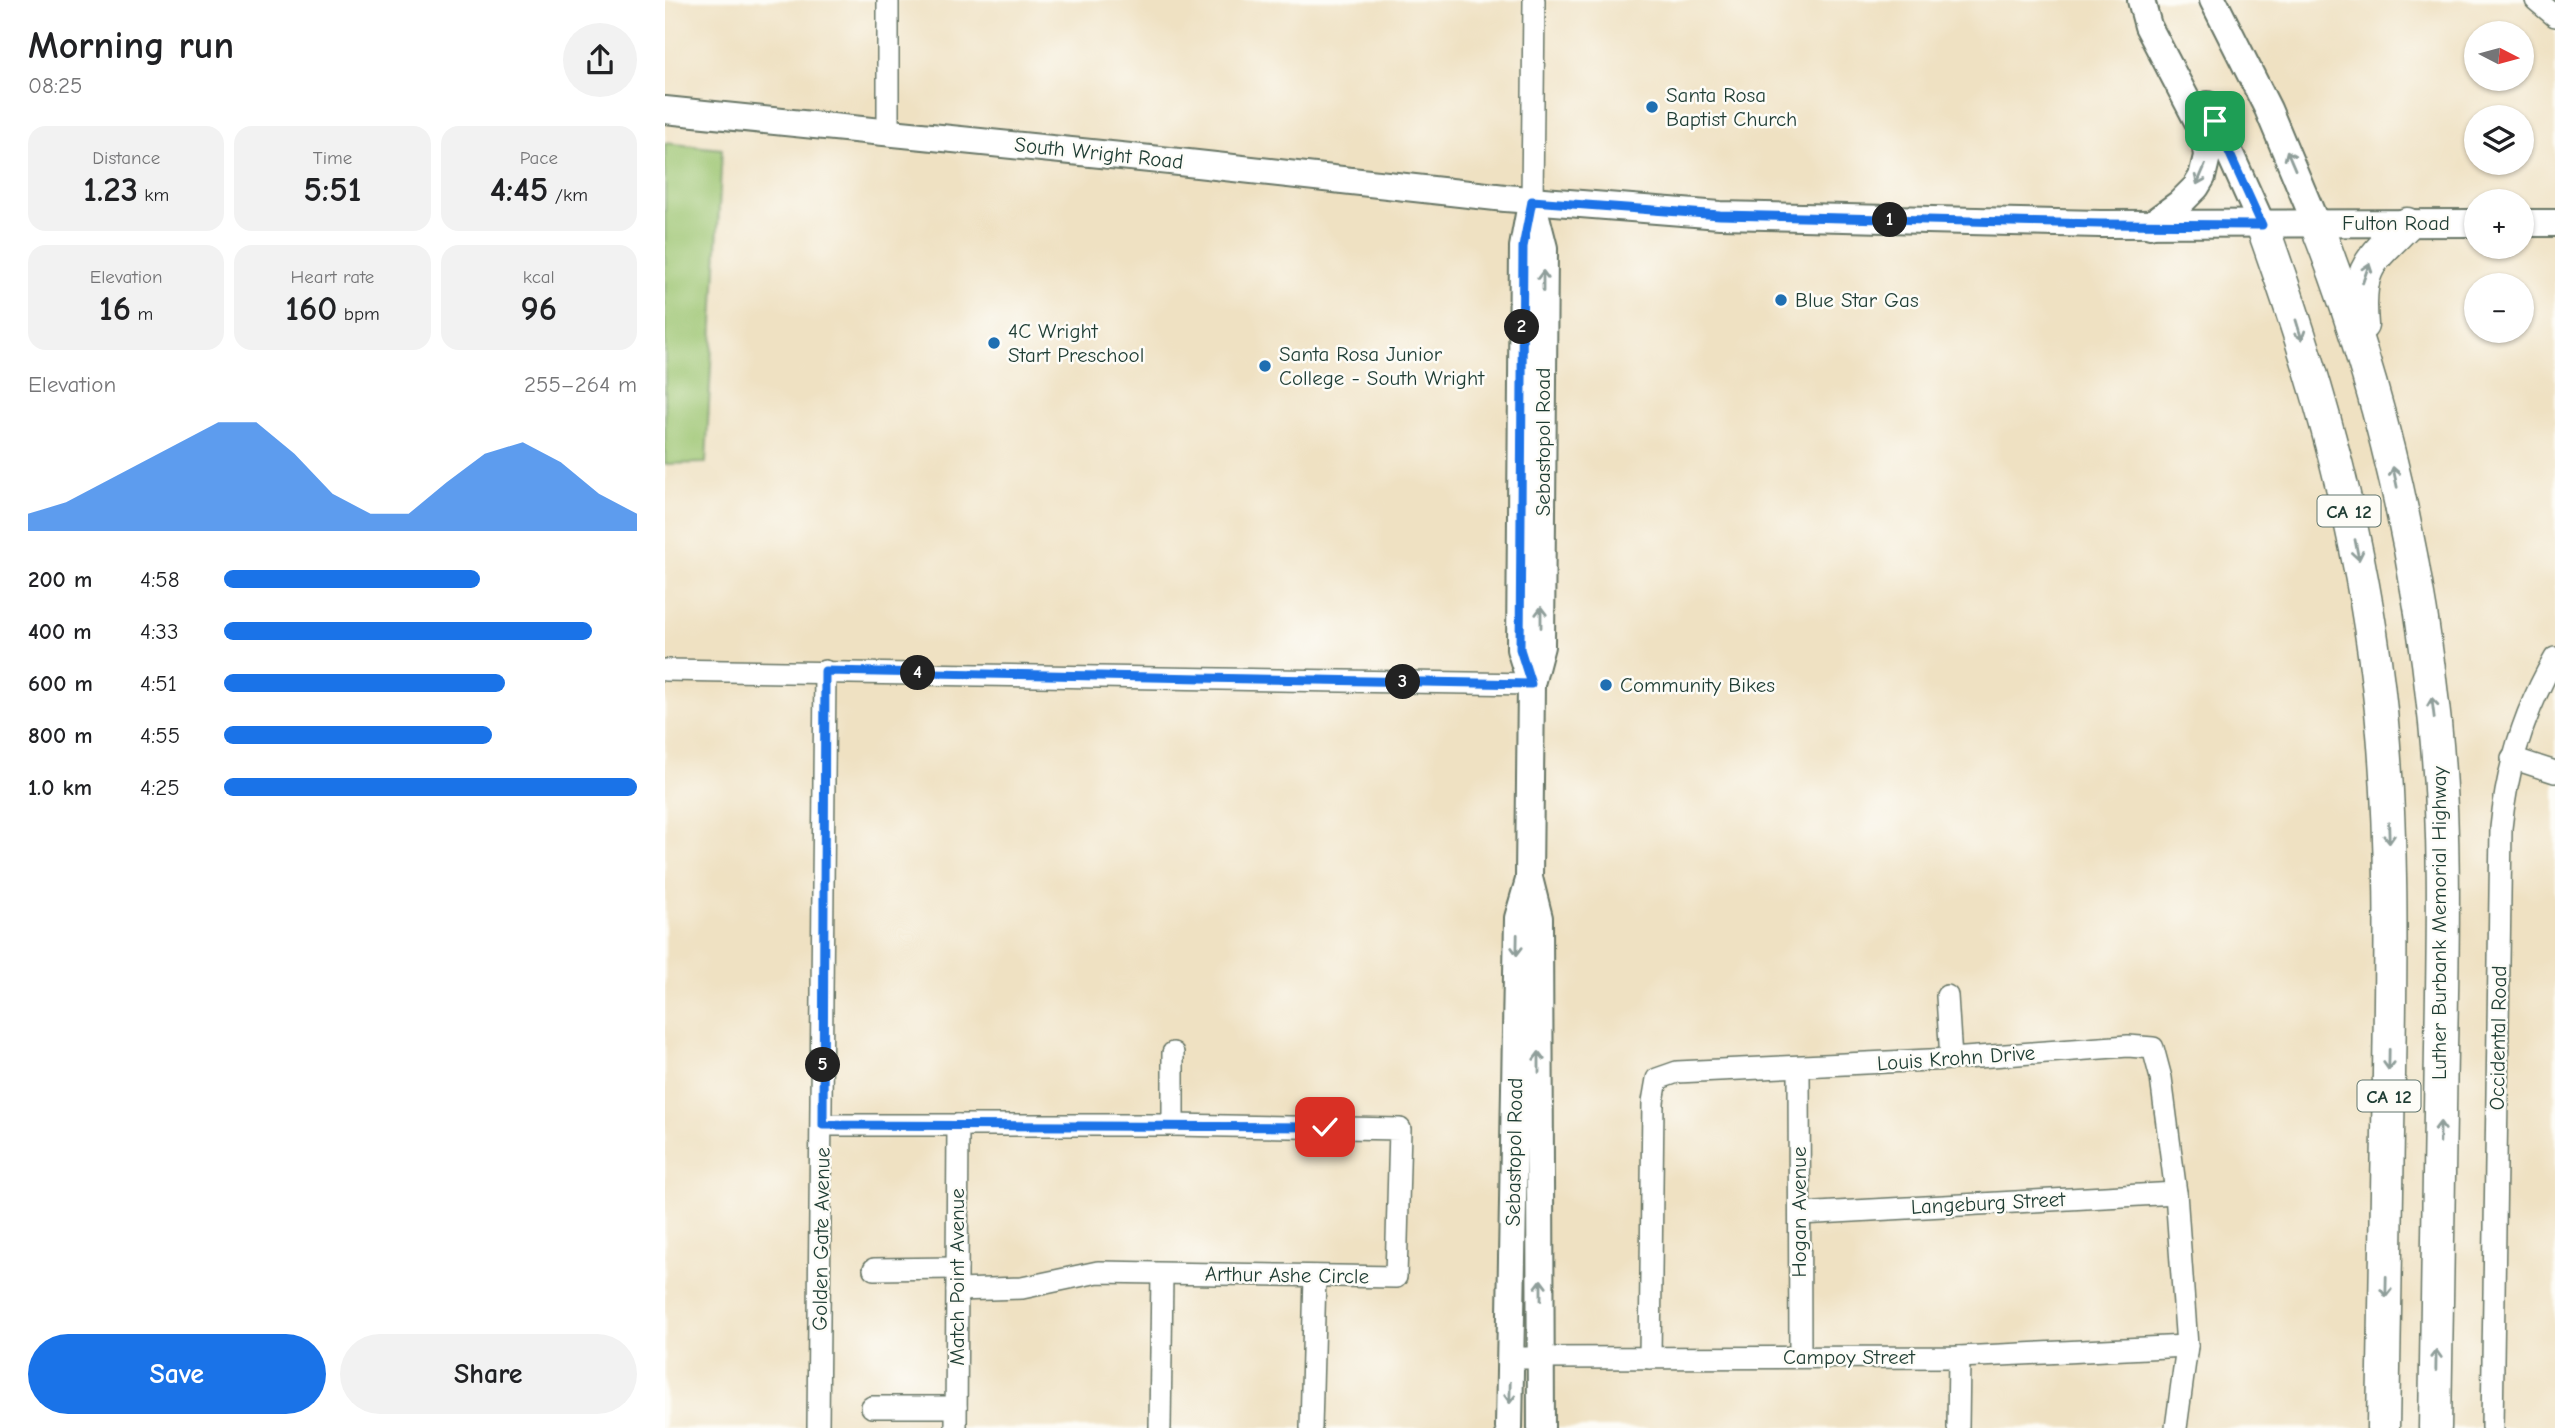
<!DOCTYPE html>
<meta charset="utf-8">
<style>
body{margin:0;font-family:"Comic Neue",sans-serif;background:#f2f2f2;color:#202124;height:100vh;display:flex;flex-direction:column;font-size:26px;white-space:nowrap}
*{box-sizing:border-box;margin:0}
p{font-size:23px;color:#757577}
.icon{flex:none;width:38px;height:38px;fill:none;stroke:currentColor;stroke-width:2;stroke-linecap:round;stroke-linejoin:round}
.map{position:relative;flex:1;overflow:hidden}
.drawer{display:flex;flex-direction:column;background:#fff;width:665px}
.drawer>*{flex:none}
.needle{width:46px;rotate:96deg}
.fabs{position:absolute;left:1799px;top:21px;display:grid;gap:14px}
.fabs a{display:grid;place-items:center;width:70px;height:70px;border-radius:50%;background:#fff;box-shadow:0 2px 5px #0004;font-size:35px}
.pin{position:absolute;display:grid;place-items:center;width:60px;height:60px;color:#fff;margin:-30px;border-radius:14px;box-shadow:0 4px 10px #0006}
.km{position:absolute;width:35px;height:35px;margin:-18px;border-radius:50%;background:#222;color:#fff;font-size:19px;line-height:35px;text-align:center}
.round{display:grid;place-items:center;flex:none;width:74px;height:74px;border-radius:37px;background:#f2f2f2}
.overview{display:flex;align-items:center;justify-content:space-between;height:119px;padding:0 28px}
h1{font-size:38px;font-weight:700;line-height:52px}
.metrics{display:grid;grid-template-columns:repeat(3,1fr);gap:10px;height:119px;padding:7px 28px}
.metrics div{display:grid;align-content:center;border-radius:18px;background:#f2f2f2;text-align:center}
.metrics b{font-size:35px;font-weight:700}
.metrics small{font-size:19px;font-weight:400}
.metrics p{font-size:19px}
.chart{height:196px;padding:14px 28px}
.chart p{display:flex;justify-content:space-between}
.chart svg{width:100%;height:126px;margin-top:7px;fill:#1a73e8;opacity:.7}
.primary-button{display:flex;gap:14px;margin-top:auto;padding:14px 28px}
.primary-button a{flex:1;height:80px;border-radius:42px;background:#1a73e8;color:#fff;font-size:28px;font-weight:700;line-height:80px;text-align:center}
.primary-button a+a{background:#f2f2f2;color:#202124}
ul{padding:0 28px;list-style:none;font-size:23px}
li{display:grid;grid-template-columns:112px 84px 1fr;align-items:center;height:52px}
li i{height:18px;border-radius:9px;background:#1a73e8}
main{display:flex;flex:1;min-height:0}
.map>svg:first-child{display:block}
</style>
<main>
<section class="drawer">
<div class="overview"><div><h1>Morning run</h1><p>08:25</p></div><a class="round"><svg class="icon" aria-label="share" viewBox="0 0 24 24"><path d="M12 15V3M7 8l5-5 5 5M5 13v7h14v-7"/></svg></a></div>
<div class="metrics">
<div><p>Distance</p><b>1.23<small> km</small></b></div>
<div><p>Time</p><b>5:51</b></div>
<div><p>Pace</p><b>4:45<small> /km</small></b></div>
</div>
<div class="metrics">
<div><p>Elevation</p><b>16<small> m</small></b></div>
<div><p>Heart rate</p><b>160<small> bpm</small></b></div>
<div><p>kcal</p><b>96</b></div>
</div>
<div class="chart"><p><span>Elevation</span>255–264 m</p>
<svg viewBox="0 0 160 44" preserveAspectRatio="none"><path d="M0 44V38L10 34L20 27L30 20L40 13L50 6L60 6L70 17L80 31L90 38L100 38L110 27L120 17L130 13L140 20L150 31L160 38V44z"/></svg>
</div>
<ul>
<li><b>200 m</b>4:58<i style="width:62%"></i></li>
<li><b>400 m</b>4:33<i style="width:89%"></i></li>
<li><b>600 m</b>4:51<i style="width:68%"></i></li>
<li><b>800 m</b>4:55<i style="width:65%"></i></li>
<li><b>1.0 km</b>4:25<i style="width:100%"></i></li>
</ul>
<div class="primary-button"><a>Save</a><a>Share</a></div>
</section>
<div class="map">
<svg width="1890" height="1428" viewBox="0 0 1890 1428">
<rect width="100%" height="100%" fill="#fdfcf7"/>
<filter id="ink" filterUnits="userSpaceOnUse"><feTurbulence type="fractalNoise" baseFrequency=".0143" numOctaves="2"/><feDisplacementMap in="SourceGraphic" scale="14" xChannelSelector="R" yChannelSelector="G"/><feConvolveMatrix kernelMatrix="1 2 1 2 8 2 1 2 1" color-interpolation-filters="sRGB"/></filter>
<filter id="wash" filterUnits="userSpaceOnUse"><feTurbulence type="fractalNoise" baseFrequency=".00686" numOctaves="4" result="noise"/><feDisplacementMap in="SourceGraphic" scale="28" xChannelSelector="R" yChannelSelector="G"/><feGaussianBlur stdDeviation="1.57" result="paint"/><feColorMatrix in="noise" values="0 0 0 0 0 0 0 0 0 0 0 0 0 0 0 0 0 1.4 0 .05"/><feComposite in="paint" operator="in"/></filter>
<g filter="url(#wash)">
<rect width="100%" height="100%" fill="#efe1c2"/>
<path fill="#9cc571" stroke="#5e8152" stroke-width="2" d="M0,143l57,6 -16,314 -41,1z"/>
</g>
<g filter="url(#ink)">
<g fill="none" stroke-linecap="round" stroke-linejoin="round">
<g stroke="#687666" stroke-width="24">
<g id="minor">
<path d="M1871,0l19,16"/>
<path d="M223,132v-132"/>
<path d="M867,201l2,-201"/>
<path d="M0,670l866,14"/>
<path d="M1847,758l43,14"/>
<path d="M1282,996l4,63"/>
<path d="M508,1053v72"/>
<path d="M1134,1067l1,290"/>
<path d="M158,1125h350l227,4 -4,148 -298,-5 -76,16 -65,2"/>
<path d="M1135,1214l376,-21"/>
<path d="M209,1269l83,-1"/>
<path d="M845,1358l449,-1 228,-11"/>
<path d="M985,1358l3,-256 4,-23 20,-7 274,-13 177,-13 25,2 8,30 15,115 11,153 -11,82"/>
<path d="M207,1407h84"/>
<path d="M153,1428l7,-757"/>
<path d="M291,1428l2,-303"/>
<path d="M495,1428l2,-154"/>
<path d="M646,1428l4,-152"/>
<path d="M1293,1428l1,-71"/>
<path d="M1827,1428l9,-600c6,-61 23,-117 54,-170"/>
</g>
</g>
<g stroke="#687666" stroke-width="30">
<g id="major">
<path d="M1476,0l7,26 56,107 3,23 -5,21 -6,10 -17,17 -29,21"/>
<path d="M1548,0l55,109 48,115"/>
<path d="M1543,105l54,120"/>
<path d="M0,110l505,51 335,37 215,17 380,9 376,-1"/>
<path d="M867,201l12,47 -3,398 -10,38 -2,194 10,40 2,510"/>
<path d="M865,209l-7,38 -3,402 11,35"/>
<path d="M1857,223h33"/>
<path d="M844,1428l9,-510 11,-38"/>
</g>
</g>
<g stroke="#687666" stroke-width="35">
<g id="highway">
<path d="M1651,224c63,159 102,328 119,499 11,108 8,217 6,325 -2,127 -4,253 -6,380"/>
<path d="M1597,225c57,158 102,318 119,486 12,121 10,241 8,362 -2,118 -4,237 -6,355"/>
<path d="M1697,325c-5,-58 7,-63 45,-101"/>
</g>
</g>
<use href="#minor" stroke="#fff" stroke-width="21"/>
<use href="#major" stroke="#fff" stroke-width="26"/>
<use href="#highway" stroke="#fff" stroke-width="32"/>
</g>
<defs><path id="oneway-shaft" d="M-6 0H5M1.5-3L5.5 0L1.5 3" fill="none" stroke-width="1.6" stroke-linecap="round" stroke-linejoin="round" transform="scale(1.75)"/></defs>
<g stroke="#8f9e9a">
<use href="#oneway-shaft" transform="translate(1626 160) rotate(-113)"/>
<use href="#oneway-shaft" transform="translate(1536 175) rotate(113)"/>
<use href="#oneway-shaft" transform="translate(1701 273) rotate(-71)"/>
<use href="#oneway-shaft" transform="translate(878 281) rotate(-90)"/>
<use href="#oneway-shaft" transform="translate(1634 330) rotate(73)"/>
<use href="#oneway-shaft" transform="translate(1730 477) rotate(-102)"/>
<use href="#oneway-shaft" transform="translate(1692 550) rotate(79)"/>
<use href="#oneway-shaft" transform="translate(876 617) rotate(-90)"/>
<use href="#oneway-shaft" transform="translate(1768 708) rotate(-97)"/>
<use href="#oneway-shaft" transform="translate(1724 833) rotate(88)"/>
<use href="#oneway-shaft" transform="translate(852 945) rotate(91)"/>
<use href="#oneway-shaft" transform="translate(1724 1060) rotate(91)"/>
<use href="#oneway-shaft" transform="translate(874 1062) rotate(-90)"/>
<use href="#oneway-shaft" transform="translate(1775 1132) rotate(-89)"/>
<use href="#oneway-shaft" transform="translate(1721 1287) rotate(91)"/>
<use href="#oneway-shaft" transform="translate(876 1290) rotate(-90)"/>
<use href="#oneway-shaft" transform="translate(1771 1360) rotate(-89)"/>
<use href="#oneway-shaft" transform="translate(845 1393) rotate(91)"/>
</g>
</g>
<g fill="none" stroke-linecap="round" stroke-linejoin="round" filter="url(#ink)">
<g stroke="#fff" stroke-width="14">
<path id="route" d="M660,1127l-502,-2 2,-454 706,13 -11,-35 3,-402 9,-46 188,14 380,9 162,1 -47,-104"/>
</g>
<use href="#route" stroke="#1a73e8" stroke-width="9"/>
</g>
<g fill="#1f6fb2" stroke="#fdfcf7" stroke-width="2.5">
<circle cx="987" cy="107" r="7"/>
<circle cx="1116" cy="300" r="7"/>
<circle cx="329" cy="343" r="7"/>
<circle cx="600" cy="366" r="7"/>
<circle cx="941" cy="685" r="7"/>
</g>
<g text-anchor="middle" stroke-width="5" stroke-linejoin="round" paint-order="stroke">
<g fill="#fdfcf7" stroke="#62766e" stroke-width="2">
<rect x="1652.5" y="495.5" width="63" height="31" rx="5"/>
<rect x="1692.5" y="1080.5" width="63" height="31" rx="5"/>
</g>
<g font-size="19" font-weight="bold" fill="#1f3d34">
<text x="1684" y="518">CA 12</text>
<text x="1724" y="1103">CA 12</text>
</g>
<g font-size="21" fill="#1f3d34" stroke="#fdfcf7" text-anchor="start">
<text x="1001" y="102">Santa Rosa<tspan x="1001" dy="24">Baptist Church</tspan></text>
<text x="1130" y="307">Blue Star Gas</text>
<text x="343" y="338">4C Wright<tspan x="343" dy="24">Start Preschool</tspan></text>
<text x="614" y="361">Santa Rosa Junior<tspan x="614" dy="24">College - South Wright</tspan></text>
<text x="955" y="692">Community Bikes</text>
</g>
<g font-size="21" fill="#1f3d34" stroke="#fdfcf7">
<text transform="translate(434 153) rotate(6)" y="7">South Wright Road</text>
<text x="1731" y="230">Fulton Road</text>
<text transform="translate(878 442) rotate(-90)" y="7">Sebastopol Road</text>
<text transform="translate(1774 923) rotate(-90)" y="7">Luther Burbank Memorial Highway</text>
<text transform="translate(1833 1038) rotate(-89)" y="7">Occidental Road</text>
<text transform="translate(1291 1058) rotate(-4)" y="7">Louis Krohn Drive</text>
<text transform="translate(849 1152) rotate(-89)" y="7">Sebastopol Road</text>
<text transform="translate(1323 1203) rotate(-3)" y="7">Langeburg Street</text>
<text transform="translate(1134 1212) rotate(-90)" y="7">Hogan Avenue</text>
<text transform="translate(156 1239) rotate(-89)" y="7">Golden Gate Avenue</text>
<text transform="translate(622 1275) rotate(1)" y="7">Arthur Ashe Circle</text>
<text transform="translate(292 1277) rotate(-90)" y="7">Match Point Avenue</text>
<text x="1184" y="1364">Campoy Street</text>
</g>
</g>
</svg>
<div class="fabs">
<a><svg class="needle" viewBox="-14 -14 28 28"><path d="M0-13l5 13h-10z" fill="#e53935"/><path d="M0 13l5-13h-10z" fill="#757577"/></svg></a>
<a><svg class="icon" aria-label="layers" viewBox="0 0 24 24"><path d="M12 4l9 5-9 5-9-5zM3 14l9 5 9-5"/></svg></a>
<a>+</a>
<a>−</a>
</div>
<div class="pin" style="left:1550px;top:121px;background:#1e9e55"><svg class="icon" aria-label="arrive" viewBox="0 0 24 24"><path d="M6 21V4h12l-3 4 3 4H6"/></svg></div>
<div class="pin" style="left:660px;top:1127px;background:#d93025"><svg class="icon" aria-label="check" viewBox="0 0 24 24"><path d="M5 12l5 5 9-10"/></svg></div>
<b class="km" style="left:1225px;top:220px">1</b>
<b class="km" style="left:857px;top:327px">2</b>
<b class="km" style="left:738px;top:682px">3</b>
<b class="km" style="left:253px;top:673px">4</b>
<b class="km" style="left:158px;top:1065px">5</b>
</div>
</main>
